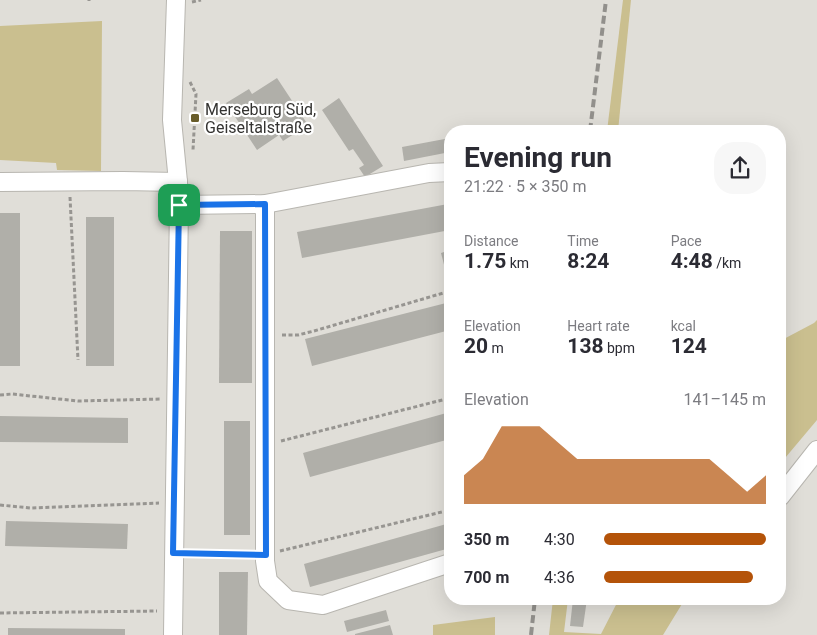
<!DOCTYPE html>
<meta charset="utf-8">
<style>
body{margin:0;font-family:Roboto,sans-serif;background:#f7f7f7;color:#2b2b33;height:100vh;display:flex;flex-direction:column;font-size:19px;white-space:nowrap}
*{box-sizing:border-box;margin:0}
p{font-size:16px;color:#7c7c81}
.icon{flex:none;width:28px;height:28px;fill:none;stroke:currentColor;stroke-width:2;stroke-linecap:round;stroke-linejoin:round}
.map{position:relative;flex:1;overflow:hidden}
.drawer{position:absolute;left:444px;top:125px;width:342px;height:480px;display:flex;flex-direction:column;background:#fff;border-radius:20px;box-shadow:0 5px 20px #0002}
.drawer>*{flex:none}
.pin{position:absolute;display:grid;place-items:center;width:42px;height:42px;color:#fff;margin:-21px;border-radius:10px;box-shadow:0 2px 8px #0006}
.round{display:grid;place-items:center;flex:none;width:52px;height:52px;border-radius:20px;background:#f7f7f7}
.headline{display:flex;align-items:center;justify-content:space-between;height:85px;padding:0 20px}
h1{font-size:28px;font-weight:700;line-height:38px}
.figures{display:grid;grid-template-columns:repeat(3,1fr);gap:8px;height:85px;padding:5px 20px}
.figures div{display:grid;align-content:center}
.figures b{font-size:21px;font-weight:700}
.figures small{font-size:14px;font-weight:400}
.figures p{font-size:14px}
.chart{height:140px;padding:10px 20px}
.chart p{display:flex;justify-content:space-between}
.chart svg{width:100%;height:90px;margin-top:5px;fill:#b45309;opacity:.7}
ul{padding:0 20px;list-style:none;font-size:16px}
li{display:grid;grid-template-columns:80px 60px 1fr;align-items:center;height:38px}
li i{height:12px;border-radius:6px;background:#b45309}
.map>svg:first-child{display:block}
</style>
<div class="map">
<svg width="817" height="635" viewBox="0 0 817 635">
<rect width="100%" height="100%" fill="#e0ded8"/>
<g fill="#cabf8f">
<path d="M623,0h8l-13,131h-11z"/>
<path d="M102,21l-1,150 -44,-1 -1,-7 -56,-3v-134z"/>
<path d="M817,320v100l-37,44v-123l34,-18z"/>
<path d="M553,599h15l-4,33 37,2 18,-35h66l-22,36h-114z"/>
<path d="M495,617v18h-62v-10z"/>
</g>
<g fill="#b0afa9">
<path d="M277,78l31,47 -25,16 -4,-6 -22,15 -31,-47 23,-14 3,5z"/>
<path d="M339,98l44,68 -18,11 -6,-9 5,-3 -11,-16 -4,2 -27,-41z"/>
<path d="M450,138v14l-46,9 -2,-14z"/>
<path d="M448,204l2,10v16l-148,28 -5,-26z"/>
<rect x="0" y="213" width="20" height="153"/>
<rect x="86" y="217" width="28" height="149"/>
<path d="M220,231h32v152h-33z"/>
<path d="M450,250v34h-1l-8,-31z"/>
<path d="M450,302v28l-138,36 -7,-27z"/>
<path d="M450,348v23l-6,-15 6,-2 -2,-5z"/>
<path d="M450,412v27l-140,38 -7,-24z"/>
<path d="M0,416l128,2v25l-128,-1z"/>
<rect x="224" y="421" width="26" height="114"/>
<path d="M6,521l122,3 -1,25 -122,-3z"/>
<path d="M450,523v25l-140,39 -6,-23z"/>
<path d="M219,572h29l-1,63h-28z"/>
<path d="M573,599h14l-4,28 -13,-1z"/>
<path d="M386,610l3,11 -42,11 -3,-11z"/>
<path d="M390,625l3,10h-38v-1z"/>
<path d="M8,628l117,1v6h-117z"/>
</g>
<g fill="none" stroke-linecap="round" stroke-linejoin="round">
<g stroke="#b8b6b0" stroke-width="20">
<g id="minor">
<path d="M0,182l123,-1 55,1"/>
<path d="M265,204v357l3,20 20,19 35,5 127,-42"/>
<path d="M179,205l86,-1 164,-31 21,-1"/>
<path d="M780,497l37,-47"/>
<path d="M173,635l6,-430 -1,-23 -6,-62 4,-120"/>
</g>
</g>
<g stroke="#979591" stroke-width="3" stroke-dasharray="4 2.5" stroke-linecap="butt">
<path d="M89,1v-1"/>
<path d="M192,2l9,-2"/>
<path d="M190,82l6,12 -3,56"/>
<path d="M70,197l8,163"/>
<path d="M282,335h16l16,-4 136,-40"/>
<path d="M0,395l12,-1 66,7 84,-2"/>
<path d="M281,441l169,-43"/>
<path d="M0,505l31,3 128,-5"/>
<path d="M280,551l170,-41"/>
<path d="M191,553l59,1"/>
<path d="M0,613l157,-2"/>
</g>
<use href="#minor" stroke="#fff" stroke-width="18"/>
<g stroke="#92908c" stroke-width="4" stroke-dasharray="8 4" stroke-linecap="butt">
<path d="M590,131l16,-131"/>
<path d="M531,635l4,-36"/>
</g>
</g>
<g fill="none" stroke-linecap="round" stroke-linejoin="round">
<g stroke="#fff" stroke-width="10">
<path id="route" d="M265,204l1,351 -93,-2 6,-348z"/>
</g>
<use href="#route" stroke="#1a73e8" stroke-width="6"/>
</g>
<rect fill="#685c29" stroke="#fff" stroke-width="2" x="190" y="113" width="10" height="10" rx="2.5"/>
<g text-anchor="middle" stroke-width="4.5" stroke-linejoin="round" paint-order="stroke">
<g font-size="16" fill="#343331" stroke="#fff" text-anchor="start">
<text x="205" y="115">Merseburg Süd,<tspan x="205" dy="18">Geiseltalstraße</tspan></text>
</g>
</g>
</svg>
<div class="pin" style="left:179px;top:205px;background:#1e9e55"><svg class="icon" aria-label="arrive" viewBox="0 0 24 24"><path d="M6 21V4h12l-3 4 3 4H6"/></svg></div>
<section class="drawer">
<div class="headline"><div><h1>Evening run</h1><p>21:22 · 5 × 350 m</p></div><a class="round"><svg class="icon" aria-label="share" viewBox="0 0 24 24"><path d="M12 15V3M7 8l5-5 5 5M5 13v7h14v-7"/></svg></a></div>
<div class="figures">
<div><p>Distance</p><b>1.75<small> km</small></b></div>
<div><p>Time</p><b>8:24</b></div>
<div><p>Pace</p><b>4:48<small> /km</small></b></div>
</div>
<div class="figures">
<div><p>Elevation</p><b>20<small> m</small></b></div>
<div><p>Heart rate</p><b>138<small> bpm</small></b></div>
<div><p>kcal</p><b>124</b></div>
</div>
<div class="chart"><p><span>Elevation</span>141–145 m</p>
<svg viewBox="0 0 160 44" preserveAspectRatio="none"><path d="M0 44V30L10 22L20 6L30 6L40 6L50 14L60 22L70 22L80 22L90 22L100 22L110 22L120 22L130 22L140 30L150 38L160 30V44z"/></svg>
</div>
<ul>
<li><b>350 m</b>4:30<i style="width:100%"></i></li>
<li><b>700 m</b>4:36<i style="width:92%"></i></li>
</ul>
</section>
</div>
